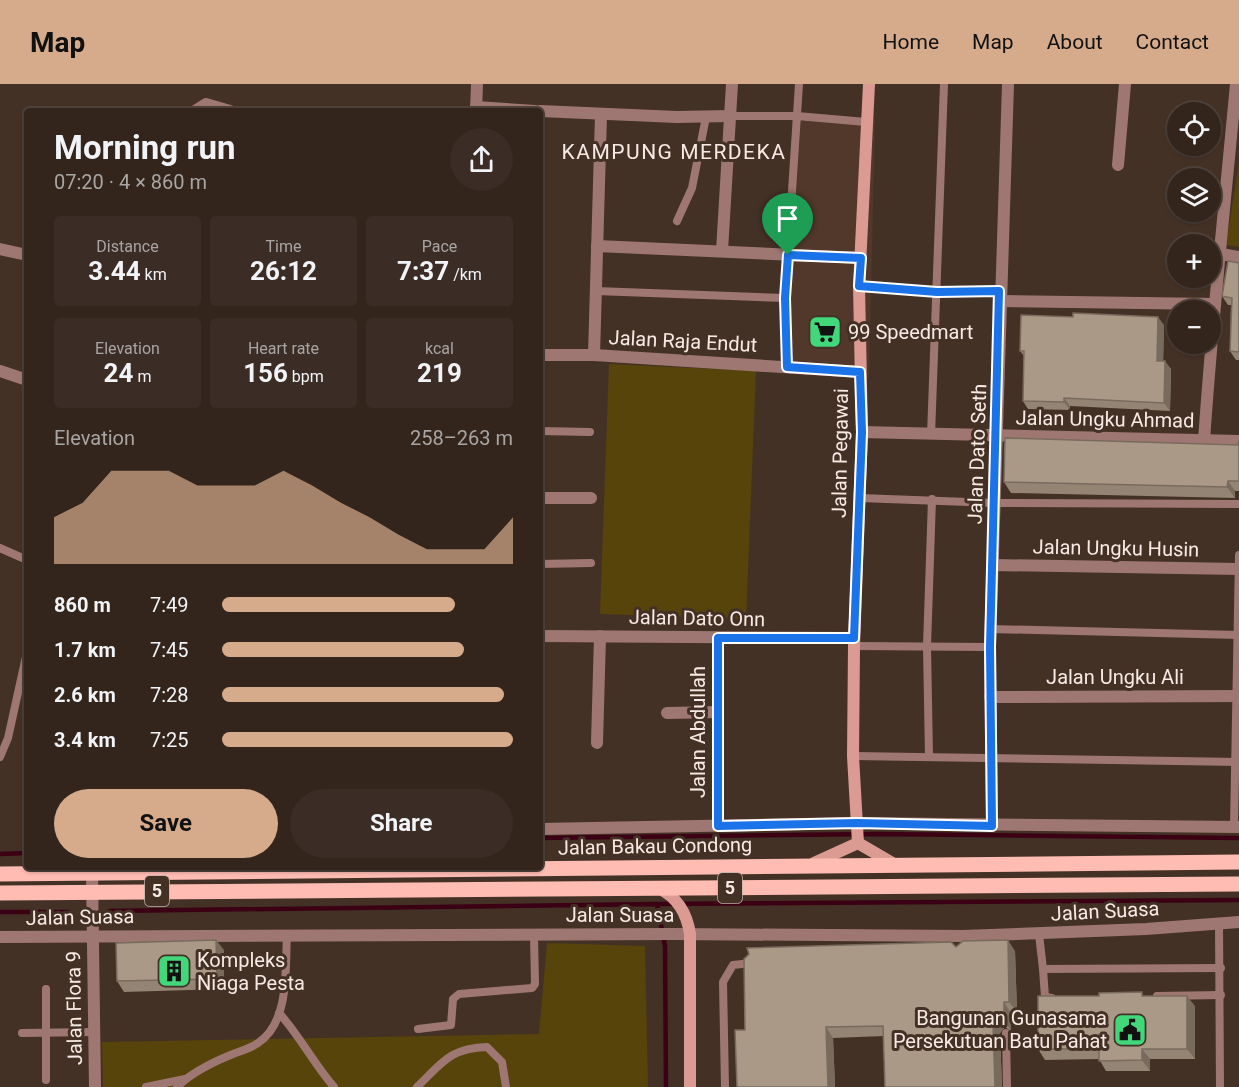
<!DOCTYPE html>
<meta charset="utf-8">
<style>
body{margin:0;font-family:Roboto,sans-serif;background:#3b2d25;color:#f1f3f6;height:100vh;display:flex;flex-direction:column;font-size:22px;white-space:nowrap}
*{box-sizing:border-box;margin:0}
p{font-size:20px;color:#a9a5a3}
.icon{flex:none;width:33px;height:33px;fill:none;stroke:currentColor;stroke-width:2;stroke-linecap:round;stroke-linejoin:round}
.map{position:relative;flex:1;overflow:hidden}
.panel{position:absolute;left:24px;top:24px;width:519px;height:762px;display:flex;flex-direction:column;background:#33251c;border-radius:6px;box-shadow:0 2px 4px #0004,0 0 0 2px #4e423b}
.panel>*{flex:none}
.fabs{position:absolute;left:1167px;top:18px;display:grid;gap:12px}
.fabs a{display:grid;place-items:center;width:54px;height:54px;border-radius:50%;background:#33251c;box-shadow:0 2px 4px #0004,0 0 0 2px #4e423b;font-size:30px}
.pin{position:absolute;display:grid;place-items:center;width:51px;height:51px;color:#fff;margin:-62px -26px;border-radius:50% 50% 50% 0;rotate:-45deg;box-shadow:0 0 6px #0007}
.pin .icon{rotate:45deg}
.round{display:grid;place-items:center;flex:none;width:63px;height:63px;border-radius:32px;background:#3b2d25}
.head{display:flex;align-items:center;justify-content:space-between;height:102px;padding:0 30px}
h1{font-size:33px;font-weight:700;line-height:45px}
.stats{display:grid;grid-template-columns:repeat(3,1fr);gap:9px;height:102px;padding:6px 30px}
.stats div{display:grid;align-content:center;border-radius:6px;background:#3b2d25;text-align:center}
.stats b{font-size:26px;font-weight:700}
.stats small{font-size:16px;font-weight:400}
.stats p{font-size:16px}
.chart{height:168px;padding:12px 30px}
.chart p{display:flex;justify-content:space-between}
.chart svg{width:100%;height:108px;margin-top:6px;fill:#d6ab8b;opacity:.7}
.button{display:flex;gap:12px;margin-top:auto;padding:12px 30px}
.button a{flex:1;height:69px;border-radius:36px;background:#d6ab8b;color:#111;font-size:24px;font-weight:700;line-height:69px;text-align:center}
.button a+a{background:#3b2d25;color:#f1f3f6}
ul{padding:0 30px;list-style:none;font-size:20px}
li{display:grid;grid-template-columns:96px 72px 1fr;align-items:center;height:45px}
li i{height:15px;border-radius:8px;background:#d6ab8b}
header{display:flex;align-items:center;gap:36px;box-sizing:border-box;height:84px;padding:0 30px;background:#d6ab8b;color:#111}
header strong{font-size:28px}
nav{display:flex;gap:33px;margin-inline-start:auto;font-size:21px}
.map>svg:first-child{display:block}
</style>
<header>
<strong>Map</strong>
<nav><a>Home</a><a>Map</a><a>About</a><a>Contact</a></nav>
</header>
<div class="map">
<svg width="1239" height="1003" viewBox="0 0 1239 1003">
<rect width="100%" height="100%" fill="#443126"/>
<path fill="#51382a" d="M793,28l82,7 -6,259 -86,-6z"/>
<g fill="#56440a">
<path d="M1239,78v85l-13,-2z"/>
<path d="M609,280l147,7 -10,248 -146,-5z"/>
<path d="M547,859l98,3 3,141h-545l-1,-45 437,-8z"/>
</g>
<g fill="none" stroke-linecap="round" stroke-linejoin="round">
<g stroke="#3b0014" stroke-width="4.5">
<path d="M540,754l338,-4 361,4"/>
<path d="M0,770l27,-1"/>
<path d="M657,820l582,-4"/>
<path d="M109,827l548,-7 8,42 1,141"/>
<path d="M0,828h68"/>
</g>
<g stroke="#9f7772" stroke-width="8">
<path d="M729,32h68l69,6"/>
<path d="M677,137l15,-33 14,-71"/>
<path d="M859,202l78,6 62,-1"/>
<path d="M596,207l189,7"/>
<path d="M787,283l-2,-69 14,-214"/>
<path d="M540,347l50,1"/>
<path d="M931,351l13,-351"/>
<path d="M860,414l135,5 244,1"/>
<path d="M0,464l27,12"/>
<path d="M540,480l51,-1"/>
<path d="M991,545l248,6"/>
<path d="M854,562l136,1"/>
<path d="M853,672l386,6"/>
<path d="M0,673l8,-19 19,-86"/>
<path d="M929,673l-2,-111 5,-147"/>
<path d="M1234,743l5,-272"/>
<path d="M1219,839l1,164"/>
<path d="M1039,850l4,35 178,-1"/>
<path d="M1043,885l2,28 7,1"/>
<path d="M46,905v91"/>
<path d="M1157,912l64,-1"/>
<path d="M279,929c21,23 34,50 55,74"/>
<path d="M418,945l33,-4 2,-26 6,-5 73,-6 3,-4 -1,-49"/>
<path d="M22,949l72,-1"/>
<path d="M1006,949l1,54"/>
<path d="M146,1003l39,-8"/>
<path d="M177,1003c15,-15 36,-25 56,-33 8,-3 18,-6 25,-11 32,-21 27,-74 29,-108"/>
<path d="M417,1003c25,-24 33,-39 70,-40l15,15 4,25"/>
<path d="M725,1003l-2,-105 10,-17 18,-2"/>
</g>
<g stroke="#9f7772" stroke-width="12">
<path d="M476,23l59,4"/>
<path d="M195,27l11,-7 24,7"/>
<path d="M476,27l1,-27"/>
<path d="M540,27l137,6 52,-1"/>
<path d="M1118,81l7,-81"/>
<path d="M597,162l264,12"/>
<path d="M0,165l27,6"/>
<path d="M722,167l10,-167"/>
<path d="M1221,170l18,3"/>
<path d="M999,217l214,3"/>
<path d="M540,271h54l266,17"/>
<path d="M594,271l7,-240"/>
<path d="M0,287l27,9"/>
<path d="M862,348l377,9"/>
<path d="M1204,357c8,-120 21,-238 32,-357"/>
<path d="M540,414h51"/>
<path d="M993,481l246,4"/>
<path d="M540,552l314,2"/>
<path d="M990,613l249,-1"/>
<path d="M667,629l51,-1"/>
<path d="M597,659l3,-107"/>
<path d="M718,742v-188"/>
<path d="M992,742l-2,-179 18,-563"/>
<path d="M540,745l317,-6 382,4"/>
<path d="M92,789l3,214"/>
<path d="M0,853l672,-3 291,2 183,-7 93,-7"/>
</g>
<g stroke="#db9b92" stroke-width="12">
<path d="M858,759l-5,-87 1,-110 8,-214 -3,-146 10,-202"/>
<path d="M858,759l36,21"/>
<path d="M814,779l44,-20"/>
<path d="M660,805c18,9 27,25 30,45v153"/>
</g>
<g stroke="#febcb3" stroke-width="15">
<path d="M0,790l1239,-12"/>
<path d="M0,809l1239,-9"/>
</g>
</g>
<g fill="#938474">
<path d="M1239,179v97h-3l-6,-9 1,-46h-3l-6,-9z"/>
<path d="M1164,241l-1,36 8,8 -1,42 -100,-5v4l-42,-1 -5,-8 1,-45 -4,-5z"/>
<path d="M1239,356v51h-4v7l-224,-5 -7,-11 234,-37z"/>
<path d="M956,863l59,4 2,61 -6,1v18l-6,-4 -5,6 2,54h-117l-1,-51 -51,2 2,49h-98l8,-57z"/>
<path d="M224,866v39l-100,3 -7,-11z"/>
<path d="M1145,912l50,10v53h-45v12h-44l-7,-12 -54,1 -7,-11z"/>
</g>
<g fill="#786b5e">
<path d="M1158,233l6,8 -1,44 -6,-8z"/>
<path d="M1165,277l6,8 -1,42 -6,-8z"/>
<path d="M1064,314l6,8v4l-6,-8z"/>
<path d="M1228,397l7,10v7l-8,-11z"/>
<path d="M216,856l8,10v39l-7,-10z"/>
<path d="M1008,856l7,11 2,61 -8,-10z"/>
<path d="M1187,912l8,10v53l-8,-10z"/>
<path d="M1004,918l7,11v18l-7,-11z"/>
<path d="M998,933l7,10 -5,6 2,54h-7l-2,-64z"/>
<path d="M826,943l7,11 2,49h-7z"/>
<path d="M1142,965l8,10v12l-8,-11z"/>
</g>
<g fill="#ab9987" stroke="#786b5e" stroke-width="1.5">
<path d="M1228,177l11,2v89l-9,-1 2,-53 -10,-2z"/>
<path d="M1073,229l85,4 -1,44h8l-1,42 -100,-5v4l-41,-1 1,-50h-4l1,-36 52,2z"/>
<path d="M1005,354l233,7 1,-5v41h-11l-1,6 -223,-5z"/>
<path d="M216,856l1,39 -100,2 -1,-38z"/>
<path d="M1008,856l1,62h-5v18l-6,-3 -5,6 2,64h-110l-2,-61 -57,1 2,60h-91l-2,-57h10l-1,-71 5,-5 -2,-6 204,-6 5,5 7,-6z"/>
<path d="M1142,908v4h45v53h-45v11l-43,1v-12h-61v-53h61v-3z"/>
</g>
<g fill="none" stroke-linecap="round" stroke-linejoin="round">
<g stroke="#fff" stroke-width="12">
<path id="route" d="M788,171l73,3 -2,28 78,6 62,-1 -9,356 2,179 -135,-3 -139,3v-188h136l8,-206 -2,-60 -73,-5 -2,-69z"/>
</g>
<use href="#route" stroke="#1a73e8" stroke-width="8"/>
</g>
<defs>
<g id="supermarket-square" transform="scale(1.725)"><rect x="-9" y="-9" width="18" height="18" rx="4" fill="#42d77b" stroke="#443126"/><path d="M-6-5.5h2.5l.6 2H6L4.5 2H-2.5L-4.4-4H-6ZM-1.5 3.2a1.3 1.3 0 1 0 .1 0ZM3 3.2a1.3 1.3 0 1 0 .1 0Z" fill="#111"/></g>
<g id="building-square" transform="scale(1.725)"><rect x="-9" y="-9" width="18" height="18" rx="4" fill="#42d77b" stroke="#443126"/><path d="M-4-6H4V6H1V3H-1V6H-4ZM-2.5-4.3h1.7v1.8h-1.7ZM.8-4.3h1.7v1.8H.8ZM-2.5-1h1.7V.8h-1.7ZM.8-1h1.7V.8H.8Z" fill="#111"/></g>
<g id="civic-square" transform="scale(1.725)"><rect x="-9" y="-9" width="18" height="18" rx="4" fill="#42d77b" stroke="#443126"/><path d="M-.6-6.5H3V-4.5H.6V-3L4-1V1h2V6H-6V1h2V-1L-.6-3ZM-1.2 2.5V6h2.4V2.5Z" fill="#111"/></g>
</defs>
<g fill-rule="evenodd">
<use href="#supermarket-square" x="825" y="248"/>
<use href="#building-square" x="174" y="887"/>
<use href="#civic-square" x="1130" y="946"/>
</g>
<g text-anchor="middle" stroke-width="6" stroke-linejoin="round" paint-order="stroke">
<g fill="#443126" stroke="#c1b2ab" stroke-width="1.5">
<rect x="718" y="789" width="24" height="30" rx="4.5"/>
<rect x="145" y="792" width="24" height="30" rx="4.5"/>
</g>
<g font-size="18" font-weight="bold" fill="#f7eae4">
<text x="730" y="810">5</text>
<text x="157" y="813">5</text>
</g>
<g font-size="20" fill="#f7eae4" stroke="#443126" text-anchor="start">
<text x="848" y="255">99 Speedmart</text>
<text x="197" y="883">Kompleks<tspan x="197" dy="23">Niaga Pesta</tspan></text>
<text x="1107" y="941" text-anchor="end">Bangunan Gunasama<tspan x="1107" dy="23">Persekutuan Batu Pahat</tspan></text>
</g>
<g font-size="20" fill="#f7eae4" stroke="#443126">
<text transform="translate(683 257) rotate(3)" y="7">Jalan Raja Endut</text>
<text transform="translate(1105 335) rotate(1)" y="7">Jalan Ungku Ahmad</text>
<text transform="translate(840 369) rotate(-89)" y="7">Jalan Pegawai</text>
<text transform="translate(977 370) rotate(-88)" y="7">Jalan Dato Seth</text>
<text transform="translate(1116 464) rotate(1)" y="7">Jalan Ungku Husin</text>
<text transform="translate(697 534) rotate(1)" y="7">Jalan Dato Onn</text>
<text x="1115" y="600">Jalan Ungku Ali</text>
<text transform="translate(698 648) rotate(-90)" y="7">Jalan Abdullah</text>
<text transform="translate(655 762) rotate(-1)" y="7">Jalan Bakau Condong</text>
<text transform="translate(1105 827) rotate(-3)" y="7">Jalan Suasa</text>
<text x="620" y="838">Jalan Suasa</text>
<text transform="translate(80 833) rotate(-1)" y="7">Jalan Suasa</text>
<text transform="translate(74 924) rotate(-91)" y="7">Jalan Flora 9</text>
</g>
<g font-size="21" letter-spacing="1.5" fill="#f7eae4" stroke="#443126">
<text x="674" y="75">KAMPUNG MERDEKA</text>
</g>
</g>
</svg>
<div class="fabs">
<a><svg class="icon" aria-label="locate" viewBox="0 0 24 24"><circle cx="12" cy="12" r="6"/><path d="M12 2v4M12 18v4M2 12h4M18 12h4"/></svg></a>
<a><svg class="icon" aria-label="layers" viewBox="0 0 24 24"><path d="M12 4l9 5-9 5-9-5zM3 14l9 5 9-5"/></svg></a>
<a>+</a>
<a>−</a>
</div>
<div class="pin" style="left:788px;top:171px;background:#1e9e55"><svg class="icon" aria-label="arrive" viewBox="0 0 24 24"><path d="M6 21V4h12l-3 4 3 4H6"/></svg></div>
<section class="panel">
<div class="head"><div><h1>Morning run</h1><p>07:20 · 4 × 860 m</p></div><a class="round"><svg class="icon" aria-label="share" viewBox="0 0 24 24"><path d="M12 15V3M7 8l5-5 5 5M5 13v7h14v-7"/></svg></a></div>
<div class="stats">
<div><p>Distance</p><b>3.44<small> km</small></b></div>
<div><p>Time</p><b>26:12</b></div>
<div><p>Pace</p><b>7:37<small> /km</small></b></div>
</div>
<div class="stats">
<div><p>Elevation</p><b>24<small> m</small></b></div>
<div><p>Heart rate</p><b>156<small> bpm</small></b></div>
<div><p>kcal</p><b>219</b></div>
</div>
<div class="chart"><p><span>Elevation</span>258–263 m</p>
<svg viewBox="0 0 160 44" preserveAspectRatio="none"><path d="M0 44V25L10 19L20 6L30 6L40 6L50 12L60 12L70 12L80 6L90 12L100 19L110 25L120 32L130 38L140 38L150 38L160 25V44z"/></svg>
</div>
<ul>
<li><b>860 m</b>7:49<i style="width:80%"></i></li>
<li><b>1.7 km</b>7:45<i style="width:83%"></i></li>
<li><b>2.6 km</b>7:28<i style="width:97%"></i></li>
<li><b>3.4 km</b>7:25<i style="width:100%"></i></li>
</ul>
<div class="button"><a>Save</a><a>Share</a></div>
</section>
</div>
